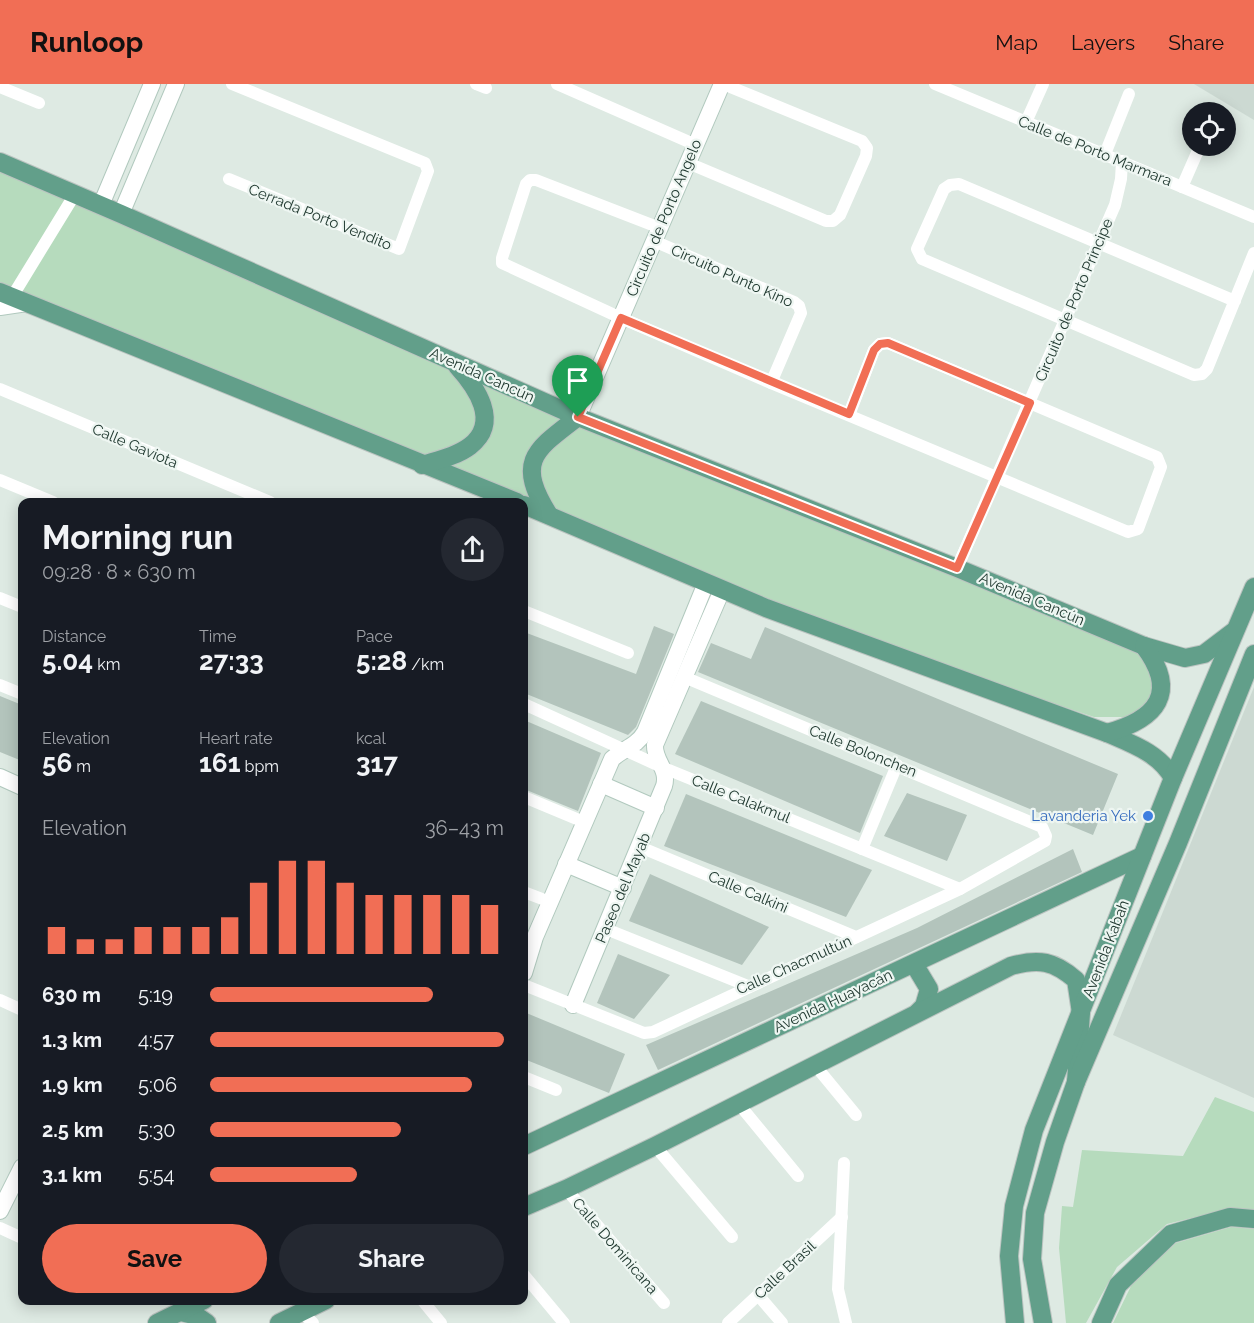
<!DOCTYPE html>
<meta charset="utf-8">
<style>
body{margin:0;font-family:Raleway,sans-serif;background:#242831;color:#f1f3f6;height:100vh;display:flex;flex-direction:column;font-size:22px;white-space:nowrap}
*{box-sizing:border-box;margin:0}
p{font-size:20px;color:#9ea1a6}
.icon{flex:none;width:33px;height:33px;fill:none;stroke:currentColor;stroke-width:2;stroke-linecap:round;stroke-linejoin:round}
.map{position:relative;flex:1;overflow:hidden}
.panel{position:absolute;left:18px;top:414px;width:510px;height:807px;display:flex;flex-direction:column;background:#171b24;border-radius:12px;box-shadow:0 3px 15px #0003}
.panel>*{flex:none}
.controls{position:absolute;left:1182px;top:18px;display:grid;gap:12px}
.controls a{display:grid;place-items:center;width:54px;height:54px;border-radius:50%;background:#171b24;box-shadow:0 3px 15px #0003;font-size:30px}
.pin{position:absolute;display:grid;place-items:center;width:51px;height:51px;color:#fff;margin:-62px -26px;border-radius:50% 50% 50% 0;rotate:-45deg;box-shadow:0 0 6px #0007}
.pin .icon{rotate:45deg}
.round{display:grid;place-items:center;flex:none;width:63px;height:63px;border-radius:32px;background:#242831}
.summary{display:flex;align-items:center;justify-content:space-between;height:102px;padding:0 24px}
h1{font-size:33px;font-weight:700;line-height:45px}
.stats{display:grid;grid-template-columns:repeat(3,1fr);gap:9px;height:102px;padding:6px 24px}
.stats div{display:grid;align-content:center}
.stats b{font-size:26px;font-weight:700}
.stats small{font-size:16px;font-weight:400}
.stats p{font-size:16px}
.chart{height:168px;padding:12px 24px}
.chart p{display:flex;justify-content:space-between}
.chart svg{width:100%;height:108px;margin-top:6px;stroke:#f16e55;stroke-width:6}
.action{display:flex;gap:12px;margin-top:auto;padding:12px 24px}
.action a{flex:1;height:69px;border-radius:36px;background:#f16e55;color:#111;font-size:24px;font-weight:700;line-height:69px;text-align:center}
.action a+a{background:#242831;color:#f1f3f6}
ul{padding:0 24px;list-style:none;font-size:20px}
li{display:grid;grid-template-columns:96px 72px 1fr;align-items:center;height:45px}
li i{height:15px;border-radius:8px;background:#f16e55}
header{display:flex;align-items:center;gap:36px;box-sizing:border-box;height:84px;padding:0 30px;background:#f16e55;color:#111}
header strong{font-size:28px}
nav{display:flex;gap:33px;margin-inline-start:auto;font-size:21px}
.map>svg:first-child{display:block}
</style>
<header>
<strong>Runloop</strong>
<nav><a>Map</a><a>Layers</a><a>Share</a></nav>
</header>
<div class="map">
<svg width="1254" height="1239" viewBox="0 0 1254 1239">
<rect width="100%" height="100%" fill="#deeae3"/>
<g fill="#ccd9d2">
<path d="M1194,0h60v36z"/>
<path d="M1254,603v411l-141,-63z"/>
</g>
<g fill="#b6dbbd">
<path d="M0,86l604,257 540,219 15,23 -14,48h-51l-328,-109 -766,-316z"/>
<path d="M1215,1013l39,15v98l-21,-2 -66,16 -50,43 -31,56h-20l-7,-75 3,-42 11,1 9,-57 101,6z"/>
<path d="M1231,1143l23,2v94h-141l19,-39 44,-41z"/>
</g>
<g fill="#b3c4bc">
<path d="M654,542l20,8 -38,93 -8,8 -104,-42v-61l112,42z"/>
<path d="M765,543l353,147 -25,61 -395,-163 13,-29 40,16z"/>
<path d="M0,612l22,9v56l-22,-9z"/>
<path d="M701,617l182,75 -23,57 -185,-79z"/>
<path d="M524,636l77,33 -23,58 -54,-22z"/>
<path d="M907,709l60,22 -20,46 -63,-25z"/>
<path d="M686,710l186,76 -26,47 -182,-71z"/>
<path d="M1073,765l9,23 -424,198 -12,-25 271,-117z"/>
<path d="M650,790l119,53 -27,38 -113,-44z"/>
<path d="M618,870l52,21 -36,44 -37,-16z"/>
<path d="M524,928l101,42 -16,39 -85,-34z"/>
</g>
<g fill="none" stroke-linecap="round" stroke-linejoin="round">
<g stroke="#b1c9be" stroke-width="18">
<g id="secondary">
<path d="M101,121l51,-121"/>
<path d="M121,130l55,-130"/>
<path d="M0,223l27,-4"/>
<path d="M578,333l144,-333"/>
<path d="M0,693l22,10"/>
<path d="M601,700l55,24"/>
<path d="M566,780l57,24"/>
<path d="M524,889l11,-36 77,-178c12,-11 24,-12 33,-27l61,-149"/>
<path d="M573,921l91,-219c5,-17 -10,-25 -9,-41l67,-155"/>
<path d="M0,1127l22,-44"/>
</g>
</g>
<g stroke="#bcc4c1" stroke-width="20">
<g id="primary">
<path d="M0,78l121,52 457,203 379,151 187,78 41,12 19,-4 29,-22"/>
<path d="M0,208l517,210"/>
<path d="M422,381c16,-5 35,-9 48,-19 31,-24 6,-59 -13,-80"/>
<path d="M524,421l242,103 341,125c25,11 52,20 66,45"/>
<path d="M549,431c-34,-54 -14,-65 29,-98"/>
<path d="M1107,649c50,-14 72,-40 37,-87"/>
<path d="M914,880l15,25 -5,17 -6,6"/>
<path d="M524,1062l618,-290"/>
<path d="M524,1123l42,-18 89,-43 356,-180c28,-8 43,-5 65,14l5,33 -5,69"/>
<path d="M181,1228l16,4 10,7"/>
<path d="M157,1239l47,-23"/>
<path d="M279,1239l47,-23"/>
<path d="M1015,1239l-6,-67 5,-50 20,-76 139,-352 81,-191"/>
<path d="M1043,1239l-11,-64 3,-46 20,-71 21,-60 102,-239 76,-189"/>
<path d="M1101,1239l17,-38 53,-51 59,-17 24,2"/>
</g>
</g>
<g stroke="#fff" stroke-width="12">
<path d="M476,0l10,4"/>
<path d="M557,0l139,61"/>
<path d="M935,0l319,133"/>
<path d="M0,3l39,16"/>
<path d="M1026,38l17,-38"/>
<path d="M1105,70l24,-60"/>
<path d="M688,79l138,58h7l7,-6 26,-59 1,-8 -5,-7 -139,-57"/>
<path d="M229,95l170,70 29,-78 -3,-8 -193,-79"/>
<path d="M1182,103l18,-41"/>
<path d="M660,144l-124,-48h-6l-4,4 -24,74v5l119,55 150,65 357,149 10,-3 23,-62 -4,-10 -269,-114 -8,1 -6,6 -25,65"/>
<path d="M654,157l140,61 5,4 2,7 -30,70"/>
<path d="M12,213l63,-103"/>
<path d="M1235,217l-276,-117 -9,1 -6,4 -27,60 5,10 272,116 8,-1 5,-5 47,-116"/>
<path d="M0,305l270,113"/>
<path d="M0,396l53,22"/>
<path d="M957,484l158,-363 6,-26 1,-18"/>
<path d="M0,514l22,9"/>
<path d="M524,527l104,42"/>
<path d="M0,601l22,9"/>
<path d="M524,620l140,64 296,121"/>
<path d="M524,713l60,25"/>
<path d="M640,763l216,90"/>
<path d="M862,765l35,-84"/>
<path d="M524,808l26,10"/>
<path d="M606,845l142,57"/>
<path d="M524,901l120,48 9,-1 307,-143 85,-48 1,-5 -4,-9 -358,-150"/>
<path d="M0,916l22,10"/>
<path d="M814,980l42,51"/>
<path d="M524,993l32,13"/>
<path d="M738,1019l60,73"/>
<path d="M655,1062l77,91"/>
<path d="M844,1079l-6,126 8,34"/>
<path d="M566,1105l98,114"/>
<path d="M0,1144l22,10"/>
<path d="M524,1191l40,48"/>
<path d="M758,1211l24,28"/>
<path d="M422,1216l19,23"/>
<path d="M302,1228l11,11"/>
<path d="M728,1239l114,-106"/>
</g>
<use href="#secondary" stroke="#fff" stroke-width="16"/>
<use href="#primary" stroke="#629f8a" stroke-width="18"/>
</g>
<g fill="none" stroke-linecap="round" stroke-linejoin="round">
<g stroke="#fff" stroke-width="12">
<path id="route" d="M621,234l228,96 25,-64 6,-6 8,-1 142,60 -73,165 -379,-151z"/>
</g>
<use href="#route" stroke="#f16e55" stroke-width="8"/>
</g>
<circle fill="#3f7fe0" stroke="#eef6f2" stroke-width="2" cx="1148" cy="732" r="6"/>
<g text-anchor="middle" stroke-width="4.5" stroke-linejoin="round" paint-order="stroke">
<g font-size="15" fill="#203930" stroke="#eef6f2">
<text transform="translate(1095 67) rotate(22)" y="5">Calle de Porto Marmara</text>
<text transform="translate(320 133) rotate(22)" y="5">Cerrada Porto Vendito</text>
<text transform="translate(664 134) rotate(-67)" y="5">Circuito de Porto Angelo</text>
<text transform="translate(732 192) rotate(24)" y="5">Circuito Punto Kino</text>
<text transform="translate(1074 216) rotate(-67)" y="5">Circuito de Porto Principe</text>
<text transform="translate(482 291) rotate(24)" y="5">Avenida Cancún</text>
<text transform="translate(135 362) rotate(23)" y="5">Calle Gaviota</text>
<text transform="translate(1032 515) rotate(23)" y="5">Avenida Cancún</text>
<text transform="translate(863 667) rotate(22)" y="5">Calle Bolonchen</text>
<text transform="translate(741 715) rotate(22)" y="5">Calle Calakmul</text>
<text transform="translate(623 804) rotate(-67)" y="5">Paseo del Mayab</text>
<text transform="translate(748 808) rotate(23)" y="5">Calle Calkini</text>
<text transform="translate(1106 865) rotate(-69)" y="5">Avenida Kabah</text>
<text transform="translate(794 881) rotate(-24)" y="5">Calle Chacmultún</text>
<text transform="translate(833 917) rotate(-25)" y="5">Avenida Huayacán</text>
<text transform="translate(615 1162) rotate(49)" y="5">Calle Dominicana</text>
<text transform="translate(785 1186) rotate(-43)" y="5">Calle Brasil</text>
</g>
<g font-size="15" fill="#366cbe" stroke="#eef6f2" text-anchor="end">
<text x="1136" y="737">Lavanderia Yek</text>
</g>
</g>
</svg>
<div class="controls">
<a><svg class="icon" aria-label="locate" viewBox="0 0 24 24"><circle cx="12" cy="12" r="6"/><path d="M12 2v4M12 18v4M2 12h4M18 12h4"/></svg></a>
</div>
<div class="pin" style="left:578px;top:333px;background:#1e9e55"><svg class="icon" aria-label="arrive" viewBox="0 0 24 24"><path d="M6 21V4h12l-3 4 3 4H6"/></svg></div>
<section class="panel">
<div class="summary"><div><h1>Morning run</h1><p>09:28 · 8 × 630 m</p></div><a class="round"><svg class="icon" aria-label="share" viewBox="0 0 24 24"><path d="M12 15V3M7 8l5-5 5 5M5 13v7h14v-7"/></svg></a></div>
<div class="stats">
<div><p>Distance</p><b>5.04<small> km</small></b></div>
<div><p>Time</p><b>27:33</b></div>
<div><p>Pace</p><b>5:28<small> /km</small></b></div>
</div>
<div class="stats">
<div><p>Elevation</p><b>56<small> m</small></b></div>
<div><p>Heart rate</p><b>161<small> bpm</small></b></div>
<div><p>kcal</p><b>317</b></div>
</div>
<div class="chart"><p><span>Elevation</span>36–43 m</p>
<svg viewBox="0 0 160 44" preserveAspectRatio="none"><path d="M5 44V33M15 44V38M25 44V38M35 44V33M45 44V33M55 44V33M65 44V29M75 44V15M85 44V6M95 44V6M105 44V15M115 44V20M125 44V20M135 44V20M145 44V20M155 44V24"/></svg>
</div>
<ul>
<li><b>630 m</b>5:19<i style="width:76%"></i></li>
<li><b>1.3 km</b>4:57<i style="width:100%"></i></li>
<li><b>1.9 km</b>5:06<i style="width:89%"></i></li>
<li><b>2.5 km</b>5:30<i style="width:65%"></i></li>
<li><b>3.1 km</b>5:54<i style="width:50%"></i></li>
</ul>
<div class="action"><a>Save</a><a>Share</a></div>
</section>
</div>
